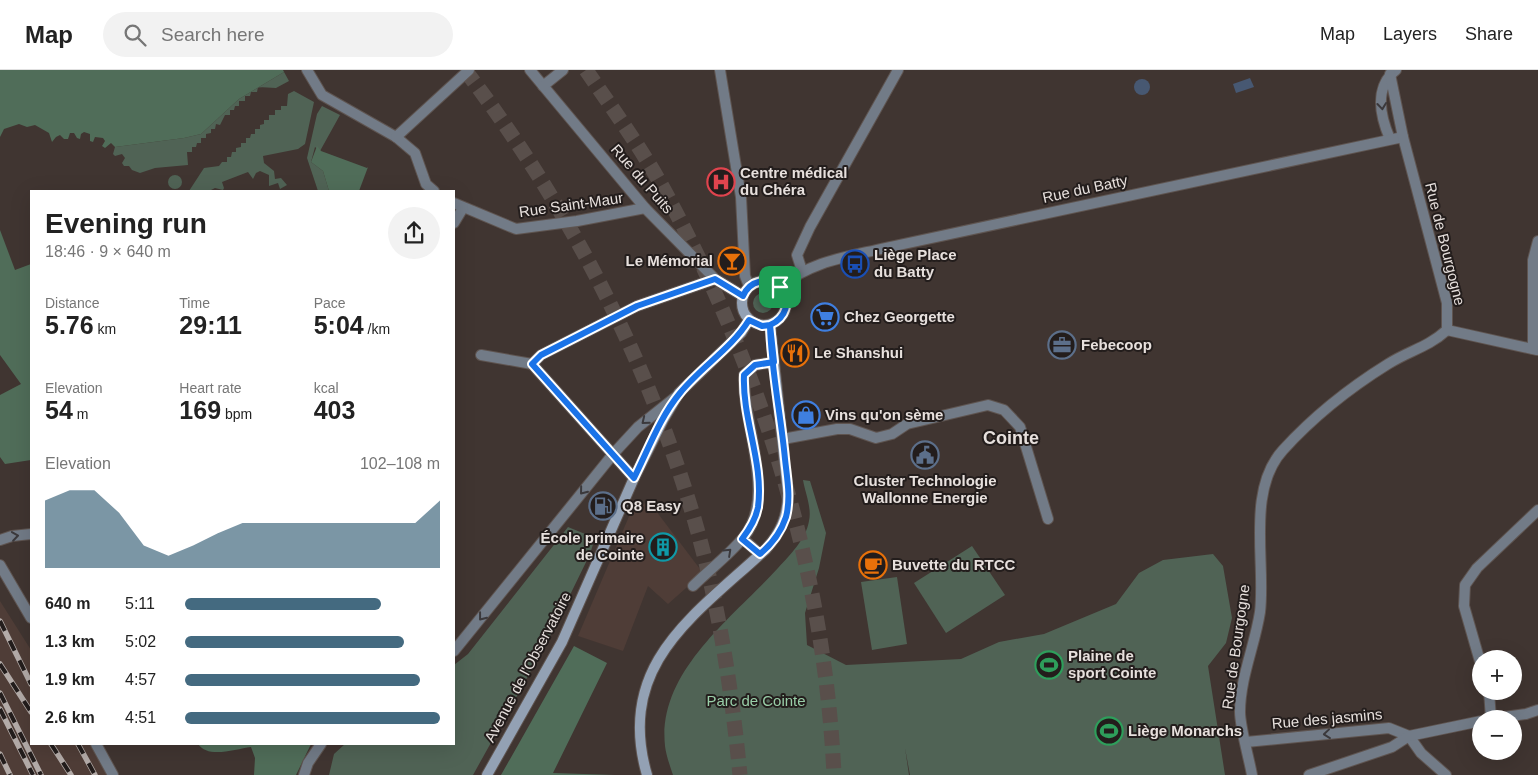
<!DOCTYPE html>
<meta charset="utf-8">
<style>
body{margin:0;font-family:Arial,sans-serif;background:#f2f2f2;color:#222;height:100vh;display:flex;flex-direction:column;font-size:19px;white-space:nowrap}
*{box-sizing:border-box;margin:0}
p{font-size:16px;color:#767676}
.icon{flex:none;width:28px;height:28px;fill:none;stroke:currentColor;stroke-width:2;stroke-linecap:round;stroke-linejoin:round}
.map{position:relative;flex:1;overflow:hidden}
.details{position:absolute;left:30px;top:120px;width:425px;height:555px;display:flex;flex-direction:column;background:#fff;border-radius:0px;box-shadow:0 5px 20px #0002}
.details>*{flex:none}
.tools{position:absolute;left:1472px;top:580px;display:grid;gap:10px}
.tools a{display:grid;place-items:center;width:50px;height:50px;border-radius:50%;background:#fff;box-shadow:0 5px 20px #0002;font-size:25px}
.pin{position:absolute;display:grid;place-items:center;width:42px;height:42px;color:#fff;margin:-21px;border-radius:10px;box-shadow:0 2px 8px #0006}
.round{display:grid;place-items:center;flex:none;width:52px;height:52px;border-radius:26px;background:#f2f2f2}
.overview{display:flex;align-items:center;justify-content:space-between;height:85px;padding:0 15px}
h1{font-size:28px;font-weight:700;line-height:38px}
.figures{display:grid;grid-template-columns:repeat(3,1fr);gap:8px;height:85px;padding:5px 15px}
.figures div{display:grid;align-content:center}
.figures b{font-size:25px;font-weight:700}
.figures small{font-size:14px;font-weight:400}
.figures p{font-size:14px}
.chart{height:140px;padding:10px 15px}
.chart p{display:flex;justify-content:space-between}
.chart svg{width:100%;height:90px;margin-top:5px;fill:#446a80;opacity:.7}
ul{padding:0 15px;list-style:none;font-size:16px}
li{display:grid;grid-template-columns:80px 60px 1fr;align-items:center;height:38px}
li i{height:12px;border-radius:6px;background:#446a80}
header{display:flex;align-items:center;gap:30px;box-sizing:border-box;height:70px;padding:0 25px;background:#fff;border-bottom:1px solid #e0e0e0}
header strong{font-size:24px}
nav{display:flex;gap:28px;margin-inline-start:auto;font-size:18px}
.search{width:350px;height:45px;background:#f2f2f2;display:flex;align-items:center;gap:12px;box-sizing:border-box;padding:0 18px;border-radius:28px;color:#767676;font-size:19px}
.map>svg:first-child{display:block}
</style>
<header>
<strong>Map</strong>
<div class="search"><svg class="icon" aria-label="search" viewBox="0 0 24 24"><circle cx="10" cy="10" r="6"/><path d="M15 15l6 6"/></svg>Search here</div>
<nav><a>Map</a><a>Layers</a><a>Share</a></nav>
</header>
<div class="map">
<svg width="1538" height="705" viewBox="0 0 1538 705">
<rect width="100%" height="100%" fill="#403531"/>
<g fill="#4f3d37">
<path d="M636,430l17,7 50,66 -35,31 -20,-18 -25,65 -45,-15z"/>
<path d="M0,531l31,49v94h60l18,31h-109z"/>
</g>
<g fill="#506355">
<path d="M284,2l5,9 -13,7 -18,-1 -1,5h-6l-1,4h-5v5h-6v5h-4l-1,4h-4v5h-5l-5,10 -4,-1 -1,5h-4v4l-5,1v4h-5v5h-4l-1,4h-4v5h-5l1,13 -33,3 -15,5 -8,-3 -3,-4h-5l-2,-3 3,-5 -3,-4 -7,2 -2,-2 2,-7 69,-9 17,-4 38,-35z"/>
<path d="M294,21l20,11 -9,42 -7,5 -35,7 1,7 10,8 1,8 6,-1 6,7 -7,4 -2,-6 -9,3v-11l-9,-4 -4,2 -3,6 -5,-7 -26,10 2,6 -1,2 -8,-2 -6,3h-20l15,-23 15,-2 3,-4h5v-5h4l1,-5h4v-4l5,-1v-4h5v-5h4l1,-4h4v-5h5v-4l4,-1v-4h5v-5h6v-5h6v-4h6l1,-12z"/>
<path d="M322,36l18,9 -20,36 -5,-4 -4,15 12,9 6,20h-11l-11,-33 10,-44z"/>
<circle cx="175" cy="112" r="7"/>
<circle cx="763" cy="233" r="10"/>
<path d="M803,410l7,1 16,52 -7,35 -14,45 2,32 39,20 115,-6 38,-17 45,-8 72,-30 23,-31 24,-13 50,-6 10,12 9,52 -6,25 -18,23 17,109h-315l-5,-27 4,27h-236c-3,-9 -7,-20 -8,-29 -8,-75 69,-129 113,-178 12,-13 28,-29 31,-47 3,-13 -4,-29 -6,-41z"/>
<path d="M568,457l27,11 -5,16 -42,86 -75,135h-144l5,-21 11,-10h109v-79l14,-11z"/>
<path d="M972,476l33,49 -59,38 -32,-50z"/>
<path d="M897,507l10,67 -35,6 -11,-68z"/>
</g>
<g fill="#506d59">
<path d="M0,0h283l1,2 -45,27 -38,35 -17,4 -69,9 -4,-4 -6,5 -3,-2 3,-5 -2,-3 -8,-1 -2,5 -3,-1v-7l-6,-2 -3,2 -1,5 -3,-1 -3,-5h-4l-2,6h-4l-4,-4 -4,2 -4,5 -3,-9 -14,-8 -8,2 -8,-3 -15,5 -4,8z"/>
<path d="M317,76l4,5 46,17 1,-1 -9,24h-30l-6,-20 -12,-9z"/>
<path d="M0,160l15,40 16,-6v196l-26,4 -5,-7v-62l21,-11 -21,-29z"/>
<path d="M574,576l33,17 -54,110 62,2h-114z"/>
<path d="M198,674h113l-15,31h-42l1,-17 -4,-11c-16,2 -43,12 -53,-3z"/>
</g>
<g fill="#475872">
<path d="M1250,8l4,9 -18,6 -3,-9z"/>
<circle cx="1142" cy="17" r="8"/>
</g>
<g fill="none" stroke-linecap="round" stroke-linejoin="round">
<g stroke="#594f4b" stroke-width="15" stroke-dasharray="15 8" stroke-linecap="butt">
<path d="M465,0c99,130 176,276 224,432 28,89 42,181 51,273"/>
<path d="M586,0c30,44 62,87 86,135 93,176 153,370 162,570"/>
</g>
<g stroke="#5e5450" stroke-width="12">
<g id="street">
<path d="M307,0l15,25 74,42 19,16 11,31 8,7"/>
<path d="M530,0l115,138 70,71 28,17"/>
<path d="M720,0l21,127 4,79 4,10"/>
<path d="M543,16l20,-16"/>
<path d="M396,67l73,-67"/>
<path d="M1390,69c-10,-23 -16,-52 6,-69"/>
<path d="M454,133l62,26 61,-8 68,-13"/>
<path d="M454,153l9,-15"/>
<path d="M802,201l-5,-16 13,-28 88,-157"/>
<path d="M780,217c31,-26 67,-30 105,-39l518,-111"/>
<path d="M1447,260l90,20"/>
<path d="M1533,279v-89l5,-19"/>
<path d="M481,285l51,9"/>
<path d="M532,294l9,-9 96,-49 78,-27"/>
<path d="M532,294l102,114"/>
<path d="M783,369l54,-10h13l26,9 16,-4 15,-10 81,-19 16,5 16,17 28,92"/>
<path d="M743,469l17,15"/>
<path d="M0,470l12,-4 19,-2"/>
<path d="M0,495l31,53"/>
<path d="M693,516c16,-16 35,-30 50,-48 35,-41 -1,-113 1,-163l11,-10 19,-3"/>
<path d="M454,581l160,-198 24,-26 39,-31"/>
<path d="M1481,595l-17,-59 1,-21 12,-17 61,-58"/>
<path d="M1489,621l2,28"/>
<path d="M1490,649l36,-5 12,-4"/>
<path d="M1409,666l12,17 25,22"/>
<path d="M1246,672l143,-14 20,8"/>
<path d="M96,674l17,31"/>
<path d="M304,705l4,-12 13,-19"/>
<path d="M1252,705c-3,-17 -12,-48 -12,-63 0,-34 15,-67 20,-100 6,-49 -14,-122 23,-162 30,-33 68,-63 105,-86 22,-14 39,-16 59,-34v-27l-44,-166 -13,-63"/>
<path d="M1309,705l83,-28 17,-11 72,-15"/>
</g>
</g>
<g stroke="#5e5450" stroke-width="12">
<g id="secondary">
<circle cx="764" cy="233" r="22"/>
<path d="M487,705l75,-133 72,-164 29,-58 16,-27 62,-60 8,-13"/>
<path d="M647,705c-32,-111 48,-160 119,-226 15,-17 22,-33 22,-56l-18,-168"/>
</g>
</g>
<use href="#street" stroke="#727b87" stroke-width="10"/>
<use href="#secondary" stroke="#93a1b4" stroke-width="10"/>
<g stroke="#b3aba8" stroke-width="5.5">
<g id="rail">
<path d="M0,551l31,63"/>
<path d="M0,594l31,48"/>
<path d="M0,623l41,82"/>
<path d="M0,639l33,66"/>
<path d="M51,674l20,31"/>
<path d="M78,674l17,31"/>
<path d="M0,684l10,21"/>
</g>
</g>
<use href="#rail" stroke="#231d1c" stroke-width="4" stroke-dasharray="11" stroke-linecap="butt"/>
</g>
<defs><path id="oneway-chevron" d="M-2-3.5L2.5 0L-2 3.5" fill="none" stroke-width="1.6" stroke-linecap="round" stroke-linejoin="round" transform="scale(1.25)"/></defs>
<g stroke="#3b393c">
<use href="#oneway-chevron" transform="translate(1382 36) rotate(84)"/>
<use href="#oneway-chevron" transform="translate(645 351) rotate(141)"/>
<use href="#oneway-chevron" transform="translate(583 421) rotate(129)"/>
<use href="#oneway-chevron" transform="translate(15 466) rotate(-8)"/>
<use href="#oneway-chevron" transform="translate(728 482) rotate(-43)"/>
<use href="#oneway-chevron" transform="translate(482 547) rotate(128)"/>
<use href="#oneway-chevron" transform="translate(1327 664) rotate(174)"/>
</g>
<g fill="none" stroke-linecap="round" stroke-linejoin="round">
<g stroke="#fff" stroke-width="10">
<path id="route" d="M780,217c-13,-10 -30,-7 -37,9l-28,-17 -78,27 -96,49 -9,9 102,114c14,-28 26,-61 46,-85 21,-26 52,-45 69,-73l13,6 8,-1c1,45 11,90 15,134 2,19 6,39 1,58 -5,15 -14,27 -26,37l-18,-15c7,-9 14,-21 16,-32 6,-44 -16,-88 -14,-132l11,-10 19,-3 -4,-37c16,-7 22,-24 10,-38"/>
</g>
<use href="#route" stroke="#1a73e8" stroke-width="6"/>
</g>
<defs>
<g id="hospital-ring" transform="scale(1.4375)"><circle r="9.5" fill="#231d1c" stroke="#e0444e" stroke-width="1.5"/><path d="M-5-5h3v3.5h4V-5h3V5h-3V1.5h-4V5h-3Z" fill="#e0444e"/></g>
<g id="bar-ring" transform="scale(1.4375)"><circle r="9.5" fill="#231d1c" stroke="#e8710a" stroke-width="1.5"/><path d="M-6-5H6L.8 .8V4.5H3.5V6h-7V4.5H-.8V.8Z" fill="#e8710a"/></g>
<g id="bus-ring" transform="scale(1.4375)"><circle r="9.5" fill="#231d1c" stroke="#1a4fb4" stroke-width="1.5"/><path d="M-5-6H5V4H4V6H2V4H-2V6H-4V4H-5ZM-3.5-4V0h7V-4ZM-3.5 1.2v1.5H-2V1.2ZM2 1.2v1.5H3.5V1.2Z" fill="#1a4fb4"/></g>
<g id="supermarket-ring" transform="scale(1.4375)"><circle r="9.5" fill="#231d1c" stroke="#3f7fe0" stroke-width="1.5"/><path d="M-6-5.5h2.5l.6 2H6L4.5 2H-2.5L-4.4-4H-6ZM-1.5 3.2a1.3 1.3 0 1 0 .1 0ZM3 3.2a1.3 1.3 0 1 0 .1 0Z" fill="#3f7fe0"/></g>
<g id="office-ring" transform="scale(1.4375)"><circle r="9.5" fill="#231d1c" stroke="#5c6f8a" stroke-width="1.5"/><path d="M-6-3h4V-5.5h4V-3h4V5H-6ZM-1-4.5V-3h2v-1.5ZM-6 0V1H6V0Z" fill="#5c6f8a"/></g>
<g id="restaurant-ring" transform="scale(1.4375)"><circle r="9.5" fill="#231d1c" stroke="#e8710a" stroke-width="1.5"/><path d="M-5-6h1v4h1v-4h1v4h1v-4h1v5L-1.5 .5V6h-2V.5L-5-1ZM5-6V6H3V1.5H1.5Q1.5-4 5-6Z" fill="#e8710a"/></g>
<g id="shop-ring" transform="scale(1.4375)"><circle r="9.5" fill="#231d1c" stroke="#3f7fe0" stroke-width="1.5"/><path d="M-5-2.5h2.3a2.7 3.5 0 0 1 5.4 0H5L5.5 6h-11ZM-1.5-2.5h3a1.5 2.3 0 0 0-3 0Z" fill="#3f7fe0"/></g>
<g id="civic-ring" transform="scale(1.4375)"><circle r="9.5" fill="#231d1c" stroke="#5c6f8a" stroke-width="1.5"/><path d="M-.6-6.5H3V-4.5H.6V-3L4-1V1h2V6H-6V1h2V-1L-.6-3ZM-1.2 2.5V6h2.4V2.5Z" fill="#5c6f8a"/></g>
<g id="fuel-ring" transform="scale(1.4375)"><circle r="9.5" fill="#231d1c" stroke="#5c6f8a" stroke-width="1.5"/><path d="M-5.5-6h7V0h2V4h1.3V-2.5L3-4.5l.8-.8L6-3V5H2.5V1h-1V6h-7ZM-4.2-4.7v3.2H.2V-4.7Z" fill="#5c6f8a"/></g>
<g id="building-ring" transform="scale(1.4375)"><circle r="9.5" fill="#231d1c" stroke="#0f9aa8" stroke-width="1.5"/><path d="M-4-6H4V6H1V3H-1V6H-4ZM-2.5-4.3h1.7v1.8h-1.7ZM.8-4.3h1.7v1.8H.8ZM-2.5-1h1.7V.8h-1.7ZM.8-1h1.7V.8H.8Z" fill="#0f9aa8"/></g>
<g id="cafe-ring" transform="scale(1.4375)"><circle r="9.5" fill="#231d1c" stroke="#e8710a" stroke-width="1.5"/><path d="M-5.5-4.5H6V0H3Q3 3.5 0 3.5H-2.5Q-5.5 3.5-5.5 0ZM3-3.2v2h1.7v-2ZM-6 4.5H4V6H-6Z" fill="#e8710a"/></g>
<g id="stadium-ring" transform="scale(1.4375)"><circle r="9.5" fill="#231d1c" stroke="#2e9e5b" stroke-width="1.5"/><path d="M0-5a6.5 5 0 1 0 0 10a6.5 5 0 1 0 0-10ZM-3.5-1.8h7v3.6h-7Z" fill="#2e9e5b"/></g>
</defs>
<g fill-rule="evenodd">
<use href="#hospital-ring" x="721" y="112"/>
<use href="#bar-ring" x="732" y="191"/>
<use href="#bus-ring" x="855" y="194"/>
<use href="#supermarket-ring" x="825" y="247"/>
<use href="#office-ring" x="1062" y="275"/>
<use href="#restaurant-ring" x="795" y="283"/>
<use href="#shop-ring" x="806" y="345"/>
<use href="#civic-ring" x="925" y="385"/>
<use href="#fuel-ring" x="603" y="436"/>
<use href="#building-ring" x="663" y="477"/>
<use href="#cafe-ring" x="873" y="495"/>
<use href="#stadium-ring" x="1049" y="595"/>
<use href="#stadium-ring" x="1109" y="661"/>
</g>
<g text-anchor="middle" stroke-width="4" stroke-linejoin="round" paint-order="stroke">
<g font-size="15" font-weight="bold" fill="#e7e0dd" stroke="#231d1c" text-anchor="start">
<text x="740" y="108">Centre médical<tspan x="740" dy="17">du Chéra</tspan></text>
<text x="874" y="190">Liège Place<tspan x="874" dy="17">du Batty</tspan></text>
<text x="713" y="196" text-anchor="end">Le Mémorial</text>
<text x="844" y="252">Chez Georgette</text>
<text x="1081" y="280">Febecoop</text>
<text x="814" y="288">Le Shanshui</text>
<text x="825" y="350">Vins qu'on sème</text>
<text x="925" y="416" text-anchor="middle">Cluster Technologie<tspan x="925" dy="17">Wallonne Energie</tspan></text>
<text x="622" y="441">Q8 Easy</text>
<text x="644" y="473" text-anchor="end">École primaire<tspan x="644" dy="17">de Cointe</tspan></text>
<text x="892" y="500">Buvette du RTCC</text>
<text x="1068" y="591">Plaine de<tspan x="1068" dy="17">sport Cointe</tspan></text>
<text x="1128" y="666">Liège Monarchs</text>
</g>
<g font-size="15" fill="#e7e0dd" stroke="#231d1c">
<text transform="translate(642 109) rotate(49)" y="5">Rue du Puits</text>
<text transform="translate(1085 119) rotate(-12)" y="5">Rue du Batty</text>
<text transform="translate(571 135) rotate(-8)" y="5">Rue Saint-Maur</text>
<text transform="translate(1445 174) rotate(76)" y="5">Rue de Bourgogne</text>
<text transform="translate(1236 577) rotate(-82)" y="5">Rue de Bourgogne</text>
<text transform="translate(528 597) rotate(-62)" y="5">Avenue de l'Observatoire</text>
<text transform="translate(1327 649) rotate(-5)" y="5">Rue des jasmins</text>
</g>
<g font-size="15" fill="#99cea8" stroke="#231d1c">
<text x="756" y="636">Parc de Cointe</text>
</g>
<g font-size="18" font-weight="bold" fill="#e7e0dd" stroke="#231d1c">
<text x="1011" y="374">Cointe</text>
</g>
</g>
</svg>
<div class="tools">
<a>+</a>
<a>−</a>
</div>
<div class="pin" style="left:780px;top:217px;background:#1e9e55"><svg class="icon" aria-label="arrive" viewBox="0 0 24 24"><path d="M6 21V4h12l-3 4 3 4H6"/></svg></div>
<section class="details">
<div class="overview"><div><h1>Evening run</h1><p>18:46 · 9 × 640 m</p></div><a class="round"><svg class="icon" aria-label="share" viewBox="0 0 24 24"><path d="M12 15V3M7 8l5-5 5 5M5 13v7h14v-7"/></svg></a></div>
<div class="figures">
<div><p>Distance</p><b>5.76<small> km</small></b></div>
<div><p>Time</p><b>29:11</b></div>
<div><p>Pace</p><b>5:04<small> /km</small></b></div>
</div>
<div class="figures">
<div><p>Elevation</p><b>54<small> m</small></b></div>
<div><p>Heart rate</p><b>169<small> bpm</small></b></div>
<div><p>kcal</p><b>403</b></div>
</div>
<div class="chart"><p><span>Elevation</span>102–108 m</p>
<svg viewBox="0 0 160 44" preserveAspectRatio="none"><path d="M0 44V11L10 6L20 6L30 17L40 33L50 38L60 33L70 27L80 22L90 22L100 22L110 22L120 22L130 22L140 22L150 22L160 11V44z"/></svg>
</div>
<ul>
<li><b>640 m</b>5:11<i style="width:77%"></i></li>
<li><b>1.3 km</b>5:02<i style="width:86%"></i></li>
<li><b>1.9 km</b>4:57<i style="width:92%"></i></li>
<li><b>2.6 km</b>4:51<i style="width:100%"></i></li>
</ul>
</section>
</div>
